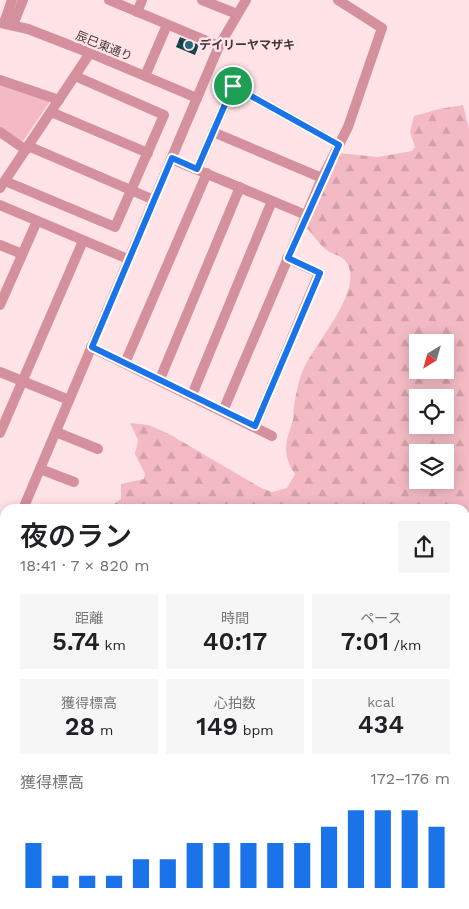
<!DOCTYPE html>
<html lang="ja">
<meta charset="utf-8">
<style>
body{margin:0;font-family:"Work Sans","Noto Sans JP",sans-serif;background:#f6f6f6;color:#202124;height:100vh;display:flex;flex-direction:column;font-size:19px;white-space:nowrap}
*{box-sizing:border-box;margin:0}
p{font-size:16px;color:#757577}
.icon{flex:none;width:28px;height:28px;fill:none;stroke:currentColor;stroke-width:2;stroke-linecap:round;stroke-linejoin:round}
.map{position:relative;flex:1;overflow:hidden}
.side{position:absolute;left:0px;top:504px;width:470px;height:406px;display:flex;flex-direction:column;background:#fff;border-radius:15px 15px 0 0;box-shadow:0 2px 12px #0003}
.side>*{flex:none}
.needle{width:32px;rotate:217deg}
.fabs{position:absolute;left:409px;top:334px;display:grid;gap:10px}
.fabs a{display:grid;place-items:center;width:45px;height:45px;border-radius:0px;background:#fff;box-shadow:0 2px 12px #0003;font-size:25px}
.pin{position:absolute;display:grid;place-items:center;width:42px;height:42px;color:#fff;margin:-21px;border:2px solid #fff;border-radius:50%;box-shadow:0 1px 5px #0007}
.round{display:grid;place-items:center;flex:none;width:52px;height:52px;border-radius:0px;background:#f6f6f6}
.summary{display:flex;align-items:center;justify-content:space-between;height:85px;padding:0 20px}
h1{font-size:28px;font-weight:600;line-height:38px}
.stats{display:grid;grid-template-columns:repeat(3,1fr);gap:8px;height:85px;padding:5px 20px}
.stats div{display:grid;align-content:center;border-radius:0px;background:#f6f6f6;text-align:center}
.stats b{font-size:25px;font-weight:600}
.stats small{font-size:14px;font-weight:400}
.stats p{font-size:14px}
.chart{height:140px;padding:10px 20px}
.chart p{display:flex;justify-content:space-between}
.chart svg{width:100%;height:90px;margin-top:5px;stroke:#1a73e8;stroke-width:6}
.map>svg:first-child{display:block}
</style>
<div class="map">
<svg width="469" height="909" viewBox="0 0 469 909">
<defs>
<pattern id="forest-firs" width="22" height="20" patternUnits="userSpaceOnUse" patternTransform="scale(1.25)"><rect width="22" height="20" fill="#f4bac4"/><path d="M5 1l3.5 6h-7zM16 11l3.5 6h-7z" fill="#d2a0a9"/></pattern>
<pattern id="building-back-hatch" width="6" height="6" patternUnits="userSpaceOnUse" patternTransform="scale(1.25)"><rect width="6" height="6" fill="#113f48"/><path d="M-1 5l2 2M0 0l6 6M5-1l2 2" fill="none" stroke="#2c535a"/></pattern>
</defs>
<rect width="100%" height="100%" fill="#ffe3e7"/>
<path fill="#f4bac4" d="M0,81l49,18v4l-26,38 -3,1 -20,-13z"/>
<g fill="url(#forest-firs)" fill-rule="evenodd">
<path d="M463,105l6,24v557l-4,11v-188h-359l15,-10v-15l23,-5 1,-5 -10,-20 3,-14 -8,-17 19,2 20,9 92,54 11,4 15,-4 8,-14c-14,-20 -9,-33 -2,-54 1,-5 0,-10 1,-15 2,-10 4,-21 7,-30 10,-29 61,-79 47,-110 -6,-12 -16,-9 -24,-17 -7,-7 -12,-15 -20,-23l34,-72 40,4 34,-6 3,-4 -5,-15 4,-16 25,-7zM418,342h27v28h-27zM418,398h27v27h-27zM418,452h27v28h-27z"/>
<path d="M469,872v37h-51l2,-4h45v-32z"/>
<path d="M161,905h184l1,4h-185z"/>
</g>
<path fill="#f7a2b3" d="M469,700v108c-7,-15 -5,-35 -1,-50l-3,-3v-50z"/>
<g fill="none" stroke-linecap="round" stroke-linejoin="round">
<g stroke="#f7a2b3" stroke-width="2.5">
<path d="M465,867l4,-1"/>
<path d="M412,909l2,-4"/>
</g>
</g>
<path fill="url(#building-back-hatch)" d="M180,37l19,8 -4,10 -19,-8z"/>
<g fill="none" stroke-linecap="round" stroke-linejoin="round">
<g stroke="#a39093" stroke-width="1" stroke-dasharray="5 2.5" stroke-linecap="butt">
<path d="M465,700l4,-9"/>
<path d="M465,759h4"/>
<path d="M465,874l4,-1"/>
<path d="M417,909l2,-4"/>
</g>
<g stroke="#d4909d" stroke-width="10">
<path d="M109,0l110,46"/>
<path d="M202,0l35,14"/>
<path d="M137,12l5,-12"/>
<path d="M0,23l28,6 62,24 107,45"/>
<path d="M4,23l8,-23"/>
<path d="M13,25l10,-25"/>
<path d="M145,76l22,-51"/>
<path d="M0,80l59,20"/>
<path d="M51,112l97,41"/>
<path d="M0,132l26,18"/>
<path d="M213,132l109,46"/>
<path d="M28,146l126,54"/>
<path d="M171,159l135,56"/>
<path d="M197,169l36,-83 106,59"/>
<path d="M5,181l110,46 49,-112 -89,-39"/>
<path d="M0,188l90,-135"/>
<path d="M0,205l128,54"/>
<path d="M0,245l22,9"/>
<path d="M0,305l37,-84"/>
<path d="M91,347l181,89"/>
<path d="M125,363l82,-190"/>
<path d="M0,372l69,28"/>
<path d="M160,379l80,-192"/>
<path d="M192,395l80,-194"/>
<path d="M223,411l99,-233 26,-51 34,-99 -44,-28"/>
<path d="M255,426l64,-153 -32,-15"/>
<path d="M56,432l42,17"/>
<path d="M0,433l83,-192"/>
<path d="M40,469l34,13"/>
<path d="M23,509l196,-463 27,-46"/>
<path d="M0,567l5,-14"/>
<path d="M0,596l5,1"/>
<path d="M0,701l5,-12"/>
<path d="M0,726l5,2"/>
<path d="M0,766l5,-12"/>
<path d="M0,775l5,2"/>
<path d="M465,812l4,5"/>
<path d="M0,849l5,-12"/>
<path d="M0,878l5,2"/>
<path d="M61,905h2"/>
<path d="M0,906l5,-1"/>
<path d="M42,909l2,-4"/>
</g>
</g>
<g fill="none" stroke-linecap="round" stroke-linejoin="round">
<g stroke="#fff" stroke-width="10">
<path id="route" d="M233,86l106,59 -51,113 32,15 -65,153 -163,-79 80,-189 25,11z"/>
</g>
<use href="#route" stroke="#1a73e8" stroke-width="6"/>
</g>
<circle fill="#246a79" stroke="#ffe3e7" stroke-width="2" cx="189" cy="45" r="5"/>
<g text-anchor="middle" stroke-width="5" stroke-linejoin="round" paint-order="stroke">
<g font-size="12" font-weight="bold" fill="#413638" stroke="#ffe3e7" text-anchor="start">
<text x="199" y="49">デイリーヤマザキ</text>
</g>
<g font-size="12" fill="#413638" stroke="#ffe3e7">
<text transform="translate(104 46) rotate(22)" y="4">辰巳東通り</text>
</g>
</g>
</svg>
<div class="fabs">
<a><svg class="needle" viewBox="-14 -14 28 28"><path d="M0-13l5 13h-10z" fill="#e53935"/><path d="M0 13l5-13h-10z" fill="#757577"/></svg></a>
<a><svg class="icon" aria-label="locate" viewBox="0 0 24 24"><circle cx="12" cy="12" r="6"/><path d="M12 2v4M12 18v4M2 12h4M18 12h4"/></svg></a>
<a><svg class="icon" aria-label="layers" viewBox="0 0 24 24"><path d="M12 4l9 5-9 5-9-5zM3 14l9 5 9-5"/></svg></a>
</div>
<div class="pin" style="left:233px;top:86px;background:#1e9e55"><svg class="icon" aria-label="arrive" viewBox="0 0 24 24"><path d="M6 21V4h12l-3 4 3 4H6"/></svg></div>
<section class="side">
<div class="summary"><div><h1>夜のラン</h1><p>18:41 · 7 × 820 m</p></div><a class="round"><svg class="icon" aria-label="share" viewBox="0 0 24 24"><path d="M12 15V3M7 8l5-5 5 5M5 13v7h14v-7"/></svg></a></div>
<div class="stats">
<div><p>距離</p><b>5.74<small> km</small></b></div>
<div><p>時間</p><b>40:17</b></div>
<div><p>ペース</p><b>7:01<small> /km</small></b></div>
</div>
<div class="stats">
<div><p>獲得標高</p><b>28<small> m</small></b></div>
<div><p>心拍数</p><b>149<small> bpm</small></b></div>
<div><p>kcal</p><b>434</b></div>
</div>
<div class="chart"><p><span>獲得標高</span>172–176 m</p>
<svg viewBox="0 0 160 44" preserveAspectRatio="none"><path d="M5 44V22M15 44V38M25 44V38M35 44V38M45 44V30M55 44V30M65 44V22M75 44V22M85 44V22M95 44V22M105 44V22M115 44V14M125 44V6M135 44V6M145 44V6M155 44V14"/></svg>
</div>
</section>
</div>
